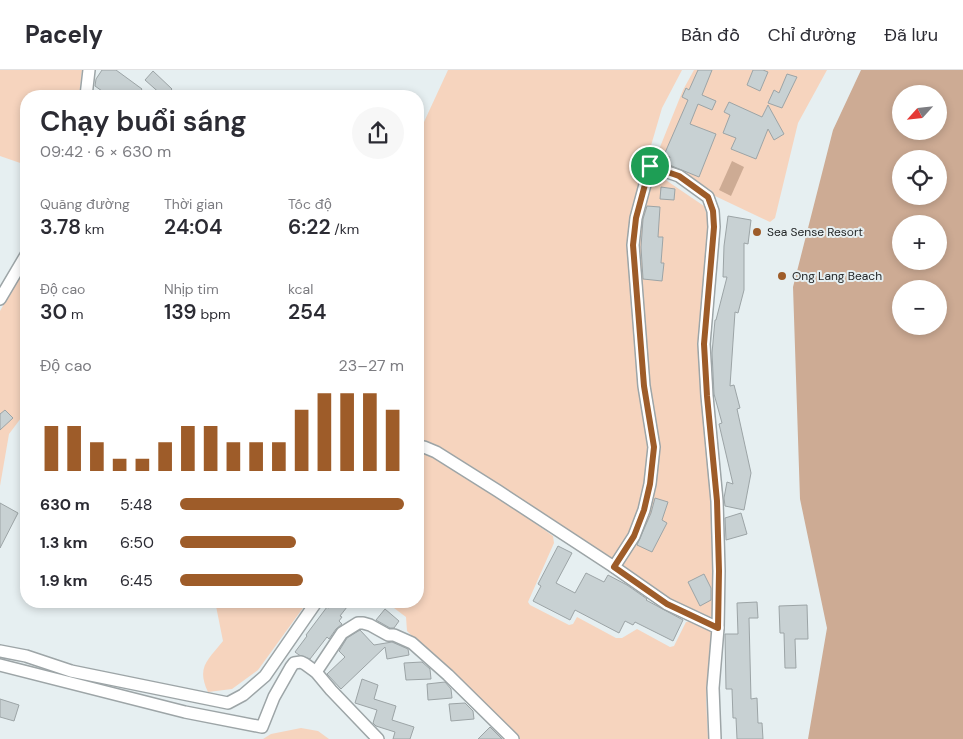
<!DOCTYPE html>
<html lang="vi">
<meta charset="utf-8">
<style>
body{margin:0;font-family:"DM Sans",sans-serif;background:#f7f7f7;color:#2b2b33;height:100vh;display:flex;flex-direction:column;font-size:19px;white-space:nowrap}
*{box-sizing:border-box;margin:0}
p{font-size:16px;color:#7c7c81}
.icon{flex:none;width:28px;height:28px;fill:none;stroke:currentColor;stroke-width:2;stroke-linecap:round;stroke-linejoin:round}
.map{position:relative;flex:1;overflow:hidden}
.drawer{position:absolute;left:20px;top:20px;width:404px;height:518px;display:flex;flex-direction:column;background:#fff;border-radius:20px;box-shadow:0 2px 8px #0003}
.drawer>*{flex:none}
.needle{width:32px;rotate:243deg}
.controls{position:absolute;left:892px;top:15px;display:grid;gap:10px}
.controls a{display:grid;place-items:center;width:55px;height:55px;border-radius:50%;background:#fff;box-shadow:0 2px 8px #0003;font-size:25px}
.pin{position:absolute;display:grid;place-items:center;width:42px;height:42px;color:#fff;margin:-21px;border:2px solid #fff;border-radius:50%;box-shadow:0 1px 5px #0007}
.round{display:grid;place-items:center;flex:none;width:52px;height:52px;border-radius:26px;background:#f7f7f7}
.overview{display:flex;align-items:center;justify-content:space-between;height:85px;padding:0 20px}
h1{font-size:28px;font-weight:600;line-height:38px}
.stats{display:grid;grid-template-columns:repeat(3,1fr);gap:8px;height:85px;padding:5px 20px}
.stats div{display:grid;align-content:center}
.stats b{font-size:21px;font-weight:600}
.stats small{font-size:14px;font-weight:400}
.stats p{font-size:14px}
.chart{height:140px;padding:10px 20px}
.chart p{display:flex;justify-content:space-between}
.chart svg{width:100%;height:90px;margin-top:5px;stroke:#9e5c29;stroke-width:6}
ul{padding:0 20px;list-style:none;font-size:16px}
li{display:grid;grid-template-columns:80px 60px 1fr;align-items:center;height:38px}
li i{height:12px;border-radius:6px;background:#9e5c29}
header{display:flex;align-items:center;gap:30px;box-sizing:border-box;height:70px;padding:0 25px;background:#fff;border-bottom:1px solid #e1e1e2}
header strong{font-size:24px}
nav{display:flex;gap:28px;margin-inline-start:auto;font-size:18px}
.map>svg:first-child{display:block}
</style>
<header>
<strong>Pacely</strong>
<nav><a>Bản đồ</a><a>Chỉ đường</a><a>Đã lưu</a></nav>
</header>
<div class="map">
<svg width="963" height="669" viewBox="0 0 963 669">
<rect width="100%" height="100%" fill="#e6eff1"/>
<g fill="#f6d4be">
<path d="M0,0h82l-3,26h-53v69l-26,-9z"/>
<path d="M448,0h234l-20,38 -17,58 59,40 6,19 -5,76 9,198v116l-8,4 -22,-10 -260,-167h-6v-307z"/>
<path d="M694,0h133l-29,53 -23,95 -5,4 -57,-27 -2,-5 -51,-27 -2,-11 25,-62z"/>
<path d="M26,197v152l-5,-1 -12,16 -9,52v-175l24,-43z"/>
<path d="M418,383c20,-2 114,68 135,83l1,7 -26,59 2,3 39,20 4,-1 4,-7 39,21h6l15,-9 33,18 4,-1 12,-24 6,-1 18,8 2,9 -6,61 2,40h-189l-112,-108 -1,-14 -20,-15 -8,3 -4,-4h44z"/>
<path d="M215,531h93l-50,69 -26,19 -24,3c-12,-25 0,-32 15,-51z"/>
<path d="M301,658l17,3 11,8h-66l8,-5z"/>
</g>
<g fill="#cdab94" fill-rule="evenodd">
<path d="M861,0h102v669h-155l19,-111 -27,-129 -7,-212 40,-157zM901,24h38v37h-38zM901,89h38v37h-38zM901,154h38v37h-38zM901,219h38v37h-38z"/>
<path d="M732,91l12,6 -13,29 -12,-6z"/>
</g>
<g fill="#c8d1d3" stroke="#9ca4a6">
<path d="M102,0h14l26,19 -5,7h-28l-14,-10 1,-7z"/>
<path d="M698,0h14l-10,25 14,6 -4,9 -14,-6 -8,20 26,10 -17,43 -32,-13 3,-7 -6,-2 24,-55 -6,-3 4,-9 3,2z"/>
<path d="M753,0h10l5,2 -8,19 -13,-6z"/>
<path d="M153,1l19,18 -6,7h-3l-18,-16z"/>
<path d="M787,4l10,3 -15,31 -14,-5 6,-13 5,3z"/>
<path d="M729,32l33,15 6,-12 16,29 -10,6 -6,-11 -12,30 -25,-10 5,-11 -13,-5 7,-18 -6,-3z"/>
<path d="M661,117l14,2 -1,11 -14,-1z"/>
<path d="M647,136l13,1 -2,30h5l-2,26h3l-2,18 -19,-2 -2,-32 2,-28z"/>
<path d="M728,146l23,4 -3,24 -4,-1v47l-6,23 -3,-1 -5,74 4,-1 6,23 -3,1 14,64 -7,37 -19,-4 -1,-8 3,-16 6,2 -14,-60 3,-1 -8,-29 -2,-41 3,-33h1l11,-43h-4l1,-31z"/>
<path d="M5,340l8,8 -13,12v-16z"/>
<path d="M655,428l13,4 -6,18 5,3 -15,29 -15,-7 14,-32z"/>
<path d="M0,433l18,10 -18,35z"/>
<path d="M741,443l6,21 -21,6 -1,-22z"/>
<path d="M558,476l14,7 -16,30 19,10 11,-20 18,9 4,-7 19,10 20,14 -1,1 37,20 -10,21 -38,-19 -2,3 -8,-4 -6,12 -44,-23 -5,10 -37,-19 8,-15 -3,-2z"/>
<path d="M704,504l7,14v12l-11,6 -12,-24z"/>
<path d="M334,531h5l8,6 -7,9 2,1 -3,4 3,3 -6,5 -7,10 -2,-2 -17,22 -11,-4 -4,-3 12,-16 -1,-1 21,-28 2,1z"/>
<path d="M757,532l1,16h-9l2,81 6,-1 1,25h4l1,16h-26l-1,-21h-3l-1,-29h-6l-1,-55h13l-1,-31z"/>
<path d="M807,535l1,34h-13l1,29h-11l-1,-35h-4l-1,-27z"/>
<path d="M385,539l14,12 -5,7h-4l-14,-8z"/>
<path d="M360,560l14,15 18,-3 16,7 1,6 -22,4 -2,-12 -44,42 -14,-15 18,-17 -6,-6 8,-13z"/>
<path d="M422,592l8,7 1,10 -25,1 -2,-17z"/>
<path d="M362,609l16,6 -4,14 22,7 -4,14 22,7 -4,12h-17l2,-7 -19,-6 -3,-3 4,-13 -22,-7z"/>
<path d="M445,612l6,7 1,9 -24,2 -1,-16z"/>
<path d="M0,629l19,6 -5,16 -14,-4z"/>
<path d="M465,633l8,8 1,8 -23,2 -2,-17z"/>
<path d="M490,657l12,12h-24z"/>
</g>
<g fill="none" stroke-linecap="round" stroke-linejoin="round">
<g stroke="#9da5a7" stroke-width="14">
<g id="minor">
<path d="M86,26l3,-26"/>
<path d="M0,229l26,-44"/>
<path d="M418,378l6,-1 12,5 62,39 116,76 20,-31 10,-26 6,-26 4,-37 -10,-61 -11,-141 3,-27 14,-52 29,10 29,21 5,14 1,16 -10,117 3,52 10,105 2,70 -1,57"/>
<path d="M614,497l53,37 51,24 -5,60 2,51"/>
<path d="M0,581l26,5 45,15 157,32 15,-8 22,-19 52,-75"/>
<path d="M0,595l185,47 77,15 12,-30 17,-30 3,-4 7,-1 4,2 11,8 15,18 47,49"/>
<path d="M316,602l26,-39 16,-10h5l7,2 18,10h6l18,8 36,32 65,64"/>
</g>
</g>
<use href="#minor" stroke="#fff" stroke-width="11"/>
</g>
<g fill="none" stroke-linecap="round" stroke-linejoin="round">
<g stroke="#fff" stroke-width="10">
<path id="route" d="M650,96l29,10 29,21 5,14 1,16 -10,117 3,52 10,105 2,70 -1,57 -51,-24 -53,-37 20,-31 10,-26 6,-26 4,-37 -10,-61 -11,-141 3,-27z"/>
</g>
<use href="#route" stroke="#9e5c29" stroke-width="6"/>
</g>
<g fill="#9e5c29" stroke="#e6eff1" stroke-width="2">
<circle cx="757" cy="162" r="5"/>
<circle cx="782" cy="206" r="5"/>
</g>
<g text-anchor="middle" stroke-width="4" stroke-linejoin="round" paint-order="stroke">
<g font-size="12" fill="#242728" stroke="#e6eff1" text-anchor="start">
<text x="767" y="166">Sea Sense Resort</text>
<text x="792" y="210">Ong Lang Beach</text>
</g>
</g>
</svg>
<div class="controls">
<a><svg class="needle" viewBox="-14 -14 28 28"><path d="M0-13l5 13h-10z" fill="#e53935"/><path d="M0 13l5-13h-10z" fill="#7c7c81"/></svg></a>
<a><svg class="icon" aria-label="locate" viewBox="0 0 24 24"><circle cx="12" cy="12" r="6"/><path d="M12 2v4M12 18v4M2 12h4M18 12h4"/></svg></a>
<a>+</a>
<a>−</a>
</div>
<div class="pin" style="left:650px;top:96px;background:#1e9e55"><svg class="icon" aria-label="arrive" viewBox="0 0 24 24"><path d="M6 21V4h12l-3 4 3 4H6"/></svg></div>
<section class="drawer">
<div class="overview"><div><h1>Chạy buổi sáng</h1><p>09:42 · 6 × 630 m</p></div><a class="round"><svg class="icon" aria-label="share" viewBox="0 0 24 24"><path d="M12 15V3M7 8l5-5 5 5M5 13v7h14v-7"/></svg></a></div>
<div class="stats">
<div><p>Quãng đường</p><b>3.78<small> km</small></b></div>
<div><p>Thời gian</p><b>24:04</b></div>
<div><p>Tốc độ</p><b>6:22<small> /km</small></b></div>
</div>
<div class="stats">
<div><p>Độ cao</p><b>30<small> m</small></b></div>
<div><p>Nhịp tim</p><b>139<small> bpm</small></b></div>
<div><p>kcal</p><b>254</b></div>
</div>
<div class="chart"><p><span>Độ cao</span>23–27 m</p>
<svg viewBox="0 0 160 44" preserveAspectRatio="none"><path d="M5 44V22M15 44V22M25 44V30M35 44V38M45 44V38M55 44V30M65 44V22M75 44V22M85 44V30M95 44V30M105 44V30M115 44V14M125 44V6M135 44V6M145 44V6M155 44V14"/></svg>
</div>
<ul>
<li><b>630 m</b>5:48<i style="width:100%"></i></li>
<li><b>1.3 km</b>6:50<i style="width:52%"></i></li>
<li><b>1.9 km</b>6:45<i style="width:55%"></i></li>
</ul>
</section>
</div>
